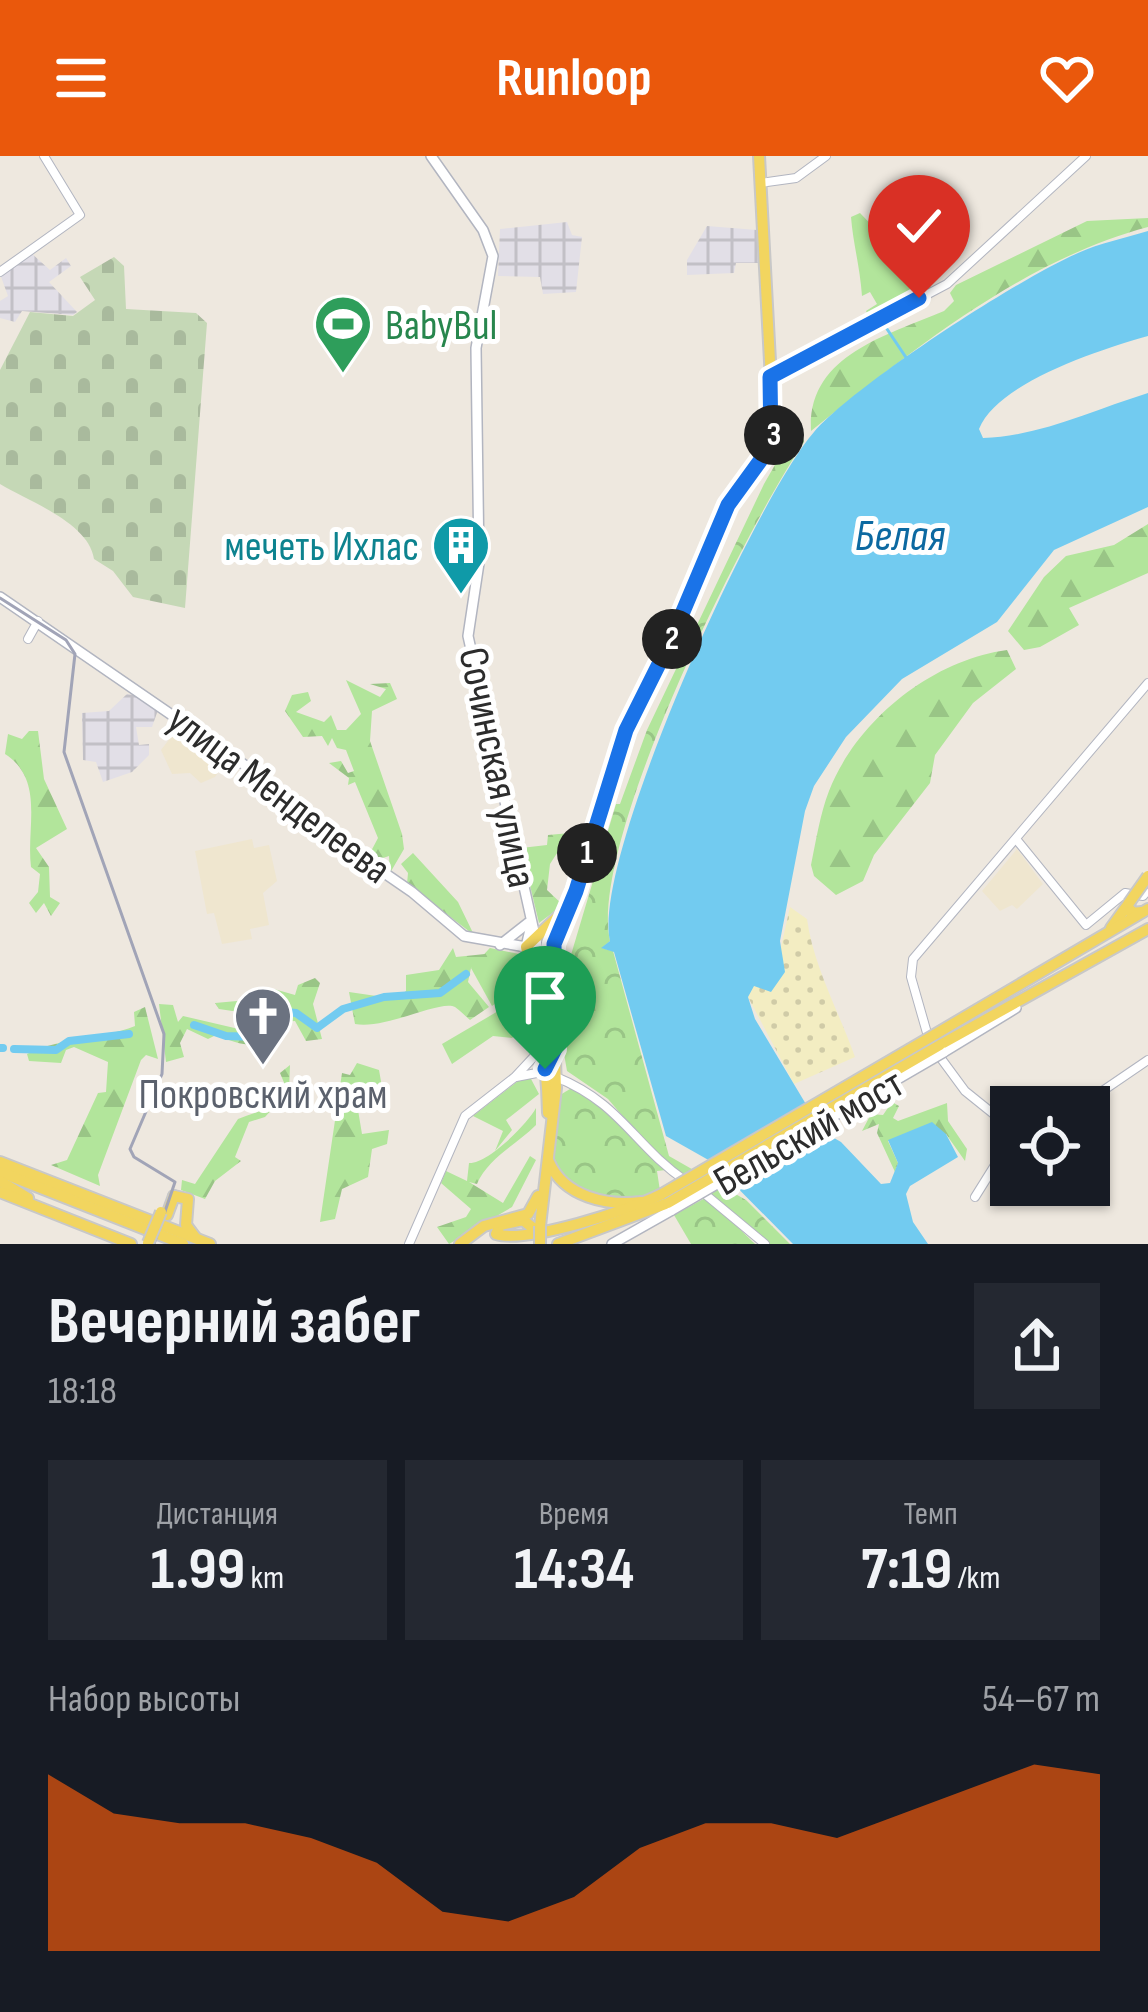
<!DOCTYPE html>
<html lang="ru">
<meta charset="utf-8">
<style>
body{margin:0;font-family:"Sofia Sans Condensed",sans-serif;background:#242831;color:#f1f3f6;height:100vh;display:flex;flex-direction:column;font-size:45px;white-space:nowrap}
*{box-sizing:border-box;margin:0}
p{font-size:39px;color:#9ea1a6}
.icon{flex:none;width:66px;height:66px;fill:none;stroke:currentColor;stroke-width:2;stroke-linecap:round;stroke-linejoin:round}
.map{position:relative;height:1088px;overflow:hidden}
.side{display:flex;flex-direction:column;background:#171b24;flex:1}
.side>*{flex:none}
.fabs{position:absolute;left:990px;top:930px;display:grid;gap:24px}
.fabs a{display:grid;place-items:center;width:120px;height:120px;border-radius:0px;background:#171b24;box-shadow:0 3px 9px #0004;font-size:60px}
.pin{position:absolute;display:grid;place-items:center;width:102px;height:102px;color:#fff;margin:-123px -51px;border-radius:50% 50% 50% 0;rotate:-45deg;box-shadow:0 0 12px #0007}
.pin .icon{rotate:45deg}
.km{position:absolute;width:60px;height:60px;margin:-30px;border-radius:50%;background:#222;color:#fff;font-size:33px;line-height:60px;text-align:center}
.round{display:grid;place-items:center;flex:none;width:126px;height:126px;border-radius:0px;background:#242831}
.summary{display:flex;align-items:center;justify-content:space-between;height:204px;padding:0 48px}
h1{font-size:66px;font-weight:700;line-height:90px}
.stats{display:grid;grid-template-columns:repeat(3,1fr);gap:18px;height:204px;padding:12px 48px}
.stats div{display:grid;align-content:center;border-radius:0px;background:#242831;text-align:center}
.stats b{font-size:60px;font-weight:700}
.stats small{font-size:33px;font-weight:400}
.stats p{font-size:33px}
.chart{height:336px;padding:24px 48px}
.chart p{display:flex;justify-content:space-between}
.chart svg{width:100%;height:216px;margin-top:12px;fill:#ea580c;opacity:.7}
header{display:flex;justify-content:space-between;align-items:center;height:156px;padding:0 48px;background:#ea580c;color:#fff;font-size:54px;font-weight:700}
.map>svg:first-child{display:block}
</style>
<header><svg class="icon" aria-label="menu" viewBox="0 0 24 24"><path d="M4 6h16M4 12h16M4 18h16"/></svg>Runloop<svg class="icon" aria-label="heart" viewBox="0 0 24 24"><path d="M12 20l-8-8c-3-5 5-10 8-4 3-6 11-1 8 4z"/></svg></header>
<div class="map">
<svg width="1148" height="1088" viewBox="0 0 1148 1088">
<defs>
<pattern id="industrial-grid" width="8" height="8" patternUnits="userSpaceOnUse" patternTransform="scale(3)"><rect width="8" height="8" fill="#e2dfe7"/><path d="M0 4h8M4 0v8" fill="none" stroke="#c2c0c6"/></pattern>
<pattern id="forest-firs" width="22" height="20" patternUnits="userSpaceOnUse" patternTransform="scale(3)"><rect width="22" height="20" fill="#b2e59b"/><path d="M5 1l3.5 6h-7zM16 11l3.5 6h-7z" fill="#99c586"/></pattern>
<pattern id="sand-dots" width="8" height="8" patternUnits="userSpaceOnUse" patternTransform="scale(3)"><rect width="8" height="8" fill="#f3edc2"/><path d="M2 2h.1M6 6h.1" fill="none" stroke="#d0cba7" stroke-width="1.8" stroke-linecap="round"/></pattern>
<pattern id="cemetery-stones" width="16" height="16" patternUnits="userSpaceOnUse" patternTransform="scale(3)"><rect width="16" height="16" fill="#c5d8b6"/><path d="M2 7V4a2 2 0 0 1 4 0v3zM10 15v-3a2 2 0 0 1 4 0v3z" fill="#a9ba9d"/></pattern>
<pattern id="park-crowns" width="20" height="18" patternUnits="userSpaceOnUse" patternTransform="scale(3)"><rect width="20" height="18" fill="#b2e59b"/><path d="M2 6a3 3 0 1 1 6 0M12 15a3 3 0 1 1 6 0" fill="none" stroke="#99c586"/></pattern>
</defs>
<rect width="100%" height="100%" fill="#eee8df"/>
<g fill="url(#industrial-grid)">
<path d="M567,66l5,13 10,2 -6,55 -33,2 -3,-17 -42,-1 2,-47z"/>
<path d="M707,70l50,4 2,33h-23l-2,10 -47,2v-15z"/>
<path d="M30,96l20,18 16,-12 5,8 -22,16 28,30 -4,3 -51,-4 -7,11 -15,-4v-17l8,-5 -8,-22z"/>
<path d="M127,538l12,2 19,14 -6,17h-16l3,18 10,-1v11l-17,17 -29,10 -7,-20 -13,-2 -1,-47 27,-2z"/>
</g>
<g fill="#efe6cf">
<path d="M174,577l15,11 6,-6 31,23 -11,16 -14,6 -11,-10 -18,1 -11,-24z"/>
<path d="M252,683l2,9 15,-3 8,36 -14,12 6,32 -19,4 2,10 -30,5 -8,-31 -7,1 -12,-63z"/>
<path d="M1017,693l26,35 -26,25 -5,-4 -12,6 -18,-20z"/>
</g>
<g fill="#b2e59b">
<path d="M860,57l72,75 -61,33 -5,-10 11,-7 -7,-12 -8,4c-2,-29 -9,-53 -11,-79z"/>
<path d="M490,792l29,6 7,29 -34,23 -21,-38z"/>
<path d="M517,844l17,21 -22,17 -19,-2 -41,28 -10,-20z"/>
<path d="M522,922l9,1 8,15 -33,26 6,10 -17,21 8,-20 -30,-15z"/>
</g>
<g fill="url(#forest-firs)">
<path d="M1148,62v9c-127,34 -236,124 -337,204 -4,-75 74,-95 133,-120l10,-10 -4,-8 6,-8 131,-64z"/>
<path d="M1148,368v49l-79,35 10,17 -39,22 -16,3 -16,-19 36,-54 22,-21 48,-11z"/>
<path d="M1007,494l9,19 -43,34 -38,52 -5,28 -56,72 -11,26 -27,14 -22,-19 -3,-11c5,-24 9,-51 18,-74 28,-71 103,-131 178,-141z"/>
<path d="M346,524l34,17 6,-8 -16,-5 20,-1 7,16 -25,12 -2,30 32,93 2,15 -14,24 -1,-17 -12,4 -8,-5 9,-17 -23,-56 -7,3 1,-7 -20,-15 12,-2 7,12 6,-2 -8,-21 -9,-2 -5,-10 -4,8 -6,-10 -19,1 -18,-26 7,-16 16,-3 3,9 -15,11 28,10 7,-7 6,15h9l15,-16z"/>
<path d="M29,575h9l6,48 23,50 -31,19 13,19 1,30 10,6 -9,13 -7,-13 -8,10 -7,-10 9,-11 2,-18 -9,-7c-5,-40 14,-87 -26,-113l3,-20 14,5z"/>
<path d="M570,677l-20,31 -3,26 16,15 -24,18 -18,-75 26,-3 1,-10z"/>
<path d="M413,697l45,49 16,33 -67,-51 1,-11 -7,-9z"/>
<path d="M453,792l3,9 29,-3 5,-6 -3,11 -16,9 -3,14 21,25 -19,13c-5,-4 -9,-9 -15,-13 -14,-8 -70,23 -100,17l-6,-32 48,7 9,-8v-16l33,-5z"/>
<path d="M315,822l5,5 -7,21 9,35 -16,2 -11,-20 -11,1 -1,12c-24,16 -41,12 -67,1l-8,4 -21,-10 -7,14 4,14 -18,5 -7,-58 14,1 5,17 5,-6 77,18 4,-7 -5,-12 -40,-6 -4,-6 45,-4 14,-10 21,6 3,-10z"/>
<path d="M145,851l13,52 -12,-4 -5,5 -43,115 2,11 -49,-21 16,-5 31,-67 8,-1 2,-30 -34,-15 -8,3 -5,13 -32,-2 -2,-7c34,-17 73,-14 108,-28l-1,-14z"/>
<path d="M357,907l22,7 3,17 -24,23 4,24 27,-4 -2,14 -15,5 -4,28 -26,12 -7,30 -15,3 22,-149 8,2z"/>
<path d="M290,909l-1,26 -24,26 -16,5 -14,35 6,4 -26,20 -10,18 -24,-9 1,-10 13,4 43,-65c21,-9 40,-9 47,-34l-5,-12z"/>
<path d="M892,946l7,4 -6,12 5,3 49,-18 1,18 19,28 -2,12 -19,-27 -38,-1 -20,8 10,22 -3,9 -18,-39 2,-9 -17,7 9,-17 12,1z"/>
<path d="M536,952v17c-20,20 -48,33 -59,59l-8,-2 34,21 27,-47 6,4 -24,47 -63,37 -12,-17 29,-10 5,-8 -30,-26 5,-12 21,10 2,-18c19,1 59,-40 67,-55z"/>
</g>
<path fill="url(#sand-dots)" d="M790,751l17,12c6,46 32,93 48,138l-61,27 -46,-87 5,-11 19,1z"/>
<path fill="url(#cemetery-stones)" d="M114,101l10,9 2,43 70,4 11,10 -22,285 -52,-11 -20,-26 -19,-12c-5,-36 -64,-57 -94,-75v-114l30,-58 43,4 22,-16 -15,-23z"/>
<g fill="url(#park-crowns)">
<path d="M800,265l4,21c-60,89 -216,401 -194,499l-8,7 11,3 56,205 77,44 44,44h-23l-112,-90 -47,-55 -41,-28 -5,-29 9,-6 -9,-51 54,-181h4l27,-74 117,-246z"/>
<path d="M575,930l44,33 47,51 -9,1 3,20c-44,21 -76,4 -109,-27l9,-69z"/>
<path d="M707,1041l48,47h-64l-17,-29z"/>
</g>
<path fill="#72cbf0" d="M1148,75v105c-46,13 -150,46 -169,93l4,9c58,-2 110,-28 165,-45v114l-94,43 -57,72 -95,57 -56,58 -32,49 -9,25 -25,130 5,31 -14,20 -17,-6 -6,11 7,22 67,112 19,11 40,42 9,-1 8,-20 -10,-23 44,-18 14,12 12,23 -48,29 -4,8 7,28 15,22h-135l-81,-82 -46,-26 -52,-184 -13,-4 9,-7c-19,-82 145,-441 204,-509 42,-48 204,-153 264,-179 22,-10 47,-15 70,-22z"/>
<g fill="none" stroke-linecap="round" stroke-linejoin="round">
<path stroke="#72cbf0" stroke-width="3" d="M887,173l20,30"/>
<g stroke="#72cbf0" stroke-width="8">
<path d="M194,869l32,11 29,1 22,-26 19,2 21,15 26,-19 41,-12 56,-4 26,-19"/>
<path d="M0,892h3"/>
<path d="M14,893l42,1 13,-9 60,-7"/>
</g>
<g stroke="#b2b5c0" stroke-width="10">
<g id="tertiary">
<path d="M760,27l36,-5 30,-22"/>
<path d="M0,116l80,-57 -36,-59"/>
<path d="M771,221l176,-93 139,-128"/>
<path d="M28,483l10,-18"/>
<path d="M1016,683l70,86 39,-32 18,3 5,-6"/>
<path d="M929,884l-18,-63 2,-18 235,-276"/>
<path d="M937,897l28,38 46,37"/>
<path d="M516,921l31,-6"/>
<path d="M556,921c66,27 77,68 131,105"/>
<path d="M1079,951l69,-47"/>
<path d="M700,1034l65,54"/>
<path d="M975,1041l20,-32 16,-12"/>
<path d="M409,1088l56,-128 50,-39 27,-29"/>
</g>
</g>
<g stroke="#b2b5c0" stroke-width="12">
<g id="secondary">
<path d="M431,0l52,74 10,26 -17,92 3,215 -11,73 82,367"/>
<path d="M0,441l278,191 54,49 80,55 52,44 62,11 5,-22"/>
<path d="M500,789l28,-22"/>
<path d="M944,896l72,-44"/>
<path d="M612,1088l60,-34"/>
</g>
</g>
<g stroke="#c8c8c8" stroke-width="14">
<g id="primary">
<path d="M1111,772l18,-25 2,10 11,-1"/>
<path d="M934,879l214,-126"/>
<path d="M940,889l208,-116"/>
<path d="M548,957c-1,-57 -10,-111 -22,-166l38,-36"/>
<path d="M0,1006l210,82"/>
<path d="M549,1006c15,35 58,44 92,40"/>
<path d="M0,1016l183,72"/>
<path d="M0,1025l28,17"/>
<path d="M0,1036l131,52"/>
<path d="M174,1040l14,3 -2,26 9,12"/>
<path d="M167,1059l7,-19"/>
<path d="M540,1070l16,-138 -5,-138 74,-220 46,-90 57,-135 46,-69 -15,-280"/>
<path d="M533,1072l-10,-8 -23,5 -4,9c29,10 135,-24 166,-40"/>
<path d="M460,1088l24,-18 44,-12 10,-18"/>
<path d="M558,1088l110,-41"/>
</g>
</g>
<use href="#tertiary" stroke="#fff" stroke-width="8"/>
<use href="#secondary" stroke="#fff" stroke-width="9"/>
<use href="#primary" stroke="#f2d55f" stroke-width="10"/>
<path stroke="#a1a4b7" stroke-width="3" d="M0,442l66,42 9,14 -11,98 100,282 -2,40 -32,75 4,8 41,25 -21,62"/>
<g stroke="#b2b5c0" stroke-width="12" stroke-linecap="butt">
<path id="secondary-bridge" d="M672,1054l272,-158"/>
</g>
<g stroke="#c8c8c8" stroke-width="14" stroke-linecap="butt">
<g id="primary-bridge">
<path d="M1129,747l19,-27"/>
<path d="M662,1038l272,-159"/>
<path d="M668,1047l272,-158"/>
<path d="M148,1087l13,-31"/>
<path d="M540,1088v-18"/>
</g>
</g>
<use href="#secondary-bridge" stroke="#fff" stroke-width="9"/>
<use href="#primary-bridge" stroke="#f2d55f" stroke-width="10"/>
</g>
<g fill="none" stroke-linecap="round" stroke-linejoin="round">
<g stroke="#fff" stroke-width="24">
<path id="route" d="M545,913l10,-20 -1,-105 22,-53 50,-161 45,-90 57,-135 43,-59 -1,-69 149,-79"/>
</g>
<use href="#route" stroke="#1a73e8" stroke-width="15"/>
</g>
<defs>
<g id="stadium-pin" transform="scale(3)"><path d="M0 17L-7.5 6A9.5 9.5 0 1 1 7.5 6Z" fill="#2e9e5b" stroke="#fff"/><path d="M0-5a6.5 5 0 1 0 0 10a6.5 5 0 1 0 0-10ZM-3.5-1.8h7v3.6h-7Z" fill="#fff"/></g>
<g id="building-pin" transform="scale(3)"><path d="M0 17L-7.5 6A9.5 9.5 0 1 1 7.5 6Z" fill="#0f9aa8" stroke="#fff"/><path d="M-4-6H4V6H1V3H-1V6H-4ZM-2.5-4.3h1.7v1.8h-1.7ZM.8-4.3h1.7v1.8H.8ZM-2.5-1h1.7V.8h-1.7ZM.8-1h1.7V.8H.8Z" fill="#fff"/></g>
<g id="church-pin" transform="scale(3)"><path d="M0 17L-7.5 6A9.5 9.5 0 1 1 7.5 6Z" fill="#6b7280" stroke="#fff"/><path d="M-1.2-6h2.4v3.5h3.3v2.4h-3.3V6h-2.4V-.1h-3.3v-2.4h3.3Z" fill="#fff"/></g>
</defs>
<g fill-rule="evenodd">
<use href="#stadium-pin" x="343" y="168"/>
<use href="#building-pin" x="461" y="389"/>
<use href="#church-pin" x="263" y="860"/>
</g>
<g text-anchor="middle" stroke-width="10" stroke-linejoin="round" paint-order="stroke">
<g font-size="42" fill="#27864d" stroke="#fff" text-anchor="start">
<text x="385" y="183">BabyBul</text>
</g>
<g font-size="42" fill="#0d838f" stroke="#fff" text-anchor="end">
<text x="419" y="404">мечеть Ихлас</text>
</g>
<g font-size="42" fill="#2c2c2c" stroke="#fff">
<text transform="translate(499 611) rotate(78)" y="15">Сочинская улица</text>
<text transform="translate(280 637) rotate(37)" y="15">улица Менделеева</text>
<text transform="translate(808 975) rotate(-30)" y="15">Бельский мост</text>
</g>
<g font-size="42" fill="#5b616d" stroke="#fff">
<text x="263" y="952">Покровский храм</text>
</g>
<g font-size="45" font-style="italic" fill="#0c69a1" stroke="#fff">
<text x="900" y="394">Белая</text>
</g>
</g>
</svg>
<div class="fabs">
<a><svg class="icon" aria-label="locate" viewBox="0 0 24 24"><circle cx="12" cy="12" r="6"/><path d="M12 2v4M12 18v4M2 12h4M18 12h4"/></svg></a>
</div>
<div class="pin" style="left:545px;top:913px;background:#1e9e55"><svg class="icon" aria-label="arrive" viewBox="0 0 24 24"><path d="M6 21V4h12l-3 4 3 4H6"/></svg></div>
<div class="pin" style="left:919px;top:142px;background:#d93025"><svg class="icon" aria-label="check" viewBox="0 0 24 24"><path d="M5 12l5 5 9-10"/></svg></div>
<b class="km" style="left:587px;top:697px">1</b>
<b class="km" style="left:672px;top:483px">2</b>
<b class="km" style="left:774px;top:279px">3</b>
</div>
<section class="side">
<div class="summary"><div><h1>Вечерний забег</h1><p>18:18</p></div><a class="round"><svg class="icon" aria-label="share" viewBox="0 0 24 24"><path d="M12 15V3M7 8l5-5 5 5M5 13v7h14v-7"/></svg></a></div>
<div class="stats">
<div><p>Дистанция</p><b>1.99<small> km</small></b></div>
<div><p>Время</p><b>14:34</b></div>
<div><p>Темп</p><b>7:19<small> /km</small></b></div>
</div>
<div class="chart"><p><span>Набор высоты</span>54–67 m</p>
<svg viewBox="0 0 160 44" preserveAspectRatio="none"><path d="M0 44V8L10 16L20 18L30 18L40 21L50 26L60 36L70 38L80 33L90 23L100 18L110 18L120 21L130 16L140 11L150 6L160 8V44z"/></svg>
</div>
</section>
